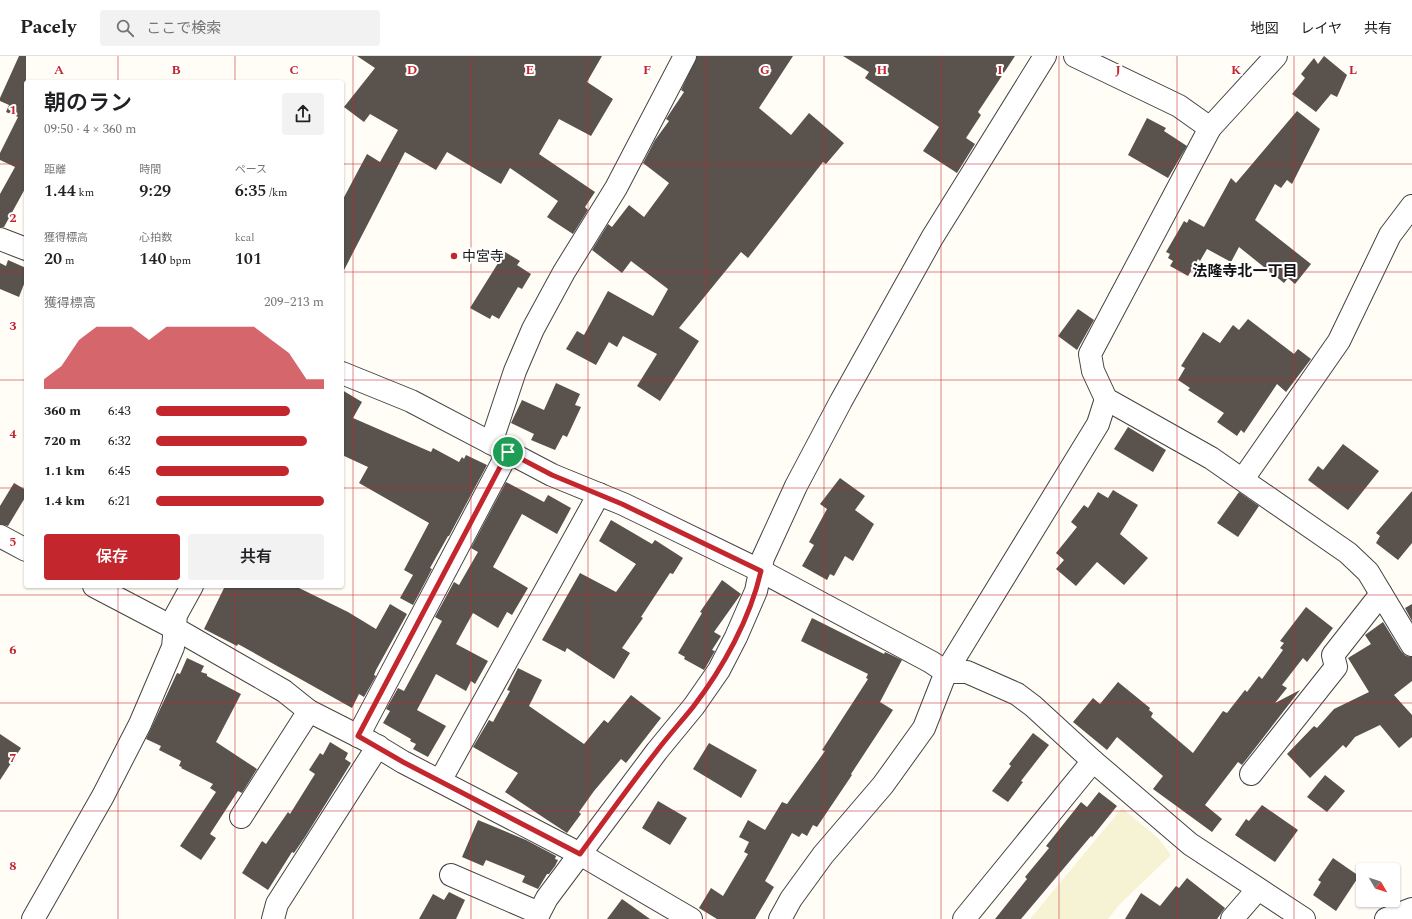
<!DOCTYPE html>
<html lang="ja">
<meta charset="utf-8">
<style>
body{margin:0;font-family:Spectral,"Noto Sans JP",serif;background:#f2f2f2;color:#202124;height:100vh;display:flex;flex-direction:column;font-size:15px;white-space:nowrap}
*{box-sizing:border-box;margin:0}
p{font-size:13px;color:#757577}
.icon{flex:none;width:22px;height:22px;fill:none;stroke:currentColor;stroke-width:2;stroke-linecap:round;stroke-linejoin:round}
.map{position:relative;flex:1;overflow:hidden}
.drawer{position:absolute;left:24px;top:24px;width:320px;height:508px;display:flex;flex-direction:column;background:#fff;border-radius:4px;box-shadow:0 1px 3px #0004}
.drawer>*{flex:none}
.needle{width:26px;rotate:129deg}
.fabs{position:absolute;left:1356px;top:807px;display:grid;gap:8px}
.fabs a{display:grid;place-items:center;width:44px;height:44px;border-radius:4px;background:#fff;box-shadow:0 1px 3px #0004;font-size:20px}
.pin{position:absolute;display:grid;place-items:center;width:34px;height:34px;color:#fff;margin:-17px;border:2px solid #fff;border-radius:50%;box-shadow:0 1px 4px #0007}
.round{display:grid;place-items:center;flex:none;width:42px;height:42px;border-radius:4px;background:#f2f2f2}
.headline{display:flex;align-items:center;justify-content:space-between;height:68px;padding:0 20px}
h1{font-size:22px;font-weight:600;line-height:30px}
.figures{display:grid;grid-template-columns:repeat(3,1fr);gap:6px;height:68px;padding:4px 20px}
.figures div{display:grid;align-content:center}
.figures b{font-size:17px;font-weight:600}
.figures small{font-size:11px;font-weight:400}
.figures p{font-size:11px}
.chart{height:112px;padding:8px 20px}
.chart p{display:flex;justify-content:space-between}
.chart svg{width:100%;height:72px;margin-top:4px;fill:#c4262e;opacity:.7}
.button{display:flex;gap:8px;margin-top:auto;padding:8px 20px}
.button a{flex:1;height:46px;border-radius:4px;background:#c4262e;color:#fff;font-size:16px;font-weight:600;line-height:46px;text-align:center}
.button a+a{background:#f2f2f2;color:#202124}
ul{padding:0 20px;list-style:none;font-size:13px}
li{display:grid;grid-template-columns:64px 48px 1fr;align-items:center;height:30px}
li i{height:10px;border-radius:5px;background:#c4262e}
header{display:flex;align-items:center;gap:24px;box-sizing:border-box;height:56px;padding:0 20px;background:#fff;border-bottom:1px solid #e0e0e0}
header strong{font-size:19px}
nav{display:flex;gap:22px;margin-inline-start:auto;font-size:14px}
.search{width:280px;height:36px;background:#f2f2f2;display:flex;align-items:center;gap:10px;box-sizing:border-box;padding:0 14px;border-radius:4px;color:#757577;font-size:15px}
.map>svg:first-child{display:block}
</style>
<header>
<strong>Pacely</strong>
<div class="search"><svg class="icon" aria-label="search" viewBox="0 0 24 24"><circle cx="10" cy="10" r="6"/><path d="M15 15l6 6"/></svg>ここで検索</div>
<nav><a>地図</a><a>レイヤ</a><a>共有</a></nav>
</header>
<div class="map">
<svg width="1412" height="863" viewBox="0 0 1412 863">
<rect width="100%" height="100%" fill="#fffdf5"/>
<path fill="#f6f3d4" d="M1122,752l36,30 13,17 -52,50 -11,14h-78z"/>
<g fill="#5a524d">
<path d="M19,0h7v131l-22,40h-4v-33l15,-27 -15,-7v-7l18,-36 -12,-5 3,-7 -9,-4v-3z"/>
<path d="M357,0h245l-15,26 26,17 -22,37 -32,-17 -20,35 56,38 -10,15 3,3 -15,24 -26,-17 11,-16 -48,-33 -9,16 -54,-32 -11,18 -31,-18 -63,122v-73l25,-47 13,8 18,-32 -28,-16 -6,8 -20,-15 31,-39z"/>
<path d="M697,0h96l-34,52 32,27 18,-22 35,30 -18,21 -3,-2 -75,96 -7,-6 -62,76 20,13 -39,60 -23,-15 20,-32 -34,-18 -6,11 -8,-5 -13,23 -30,-16 11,-18 7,4 24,-44 45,25 15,-27 -37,-28 -9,12 -30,-23 16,-26 4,3 17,-22 15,12 25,-34 -26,-20 12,-23 14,-19 -3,-2 18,-27 -3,-2z"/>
<path d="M843,0h172l-37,56 3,3 -15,23 9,6 -18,29 -34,-22 16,-24 -74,-49 4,-6z"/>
<path d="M1324,0l23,19 -10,22 -6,-3 -15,18 -24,-18 13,-16 -4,-4 13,-16 4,6z"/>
<path d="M1297,55l23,18 -28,55 -5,-4 -6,8 -6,-4 -20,36 56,44 -16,20 -7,-6 -4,5 -45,-36 -8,15 -24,-13 -7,12 -2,-2 -10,17 -18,-10 3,-5 -5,-3 2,-4 -4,-2 18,-31 3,2 2,-4 15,8 27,-49 5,5z"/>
<path d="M1147,62l19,10 -2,3 23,15 -19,32 -40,-23z"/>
<path d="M505,196l15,9 -3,4 14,9 -9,15 -4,-2 -19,32 -7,-4 -2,4 -20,-11z"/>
<path d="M8,204l18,8v11l-7,18 -19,-8v-26l6,3z"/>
<path d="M1078,253l16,11 -17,30 -19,-14z"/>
<path d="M1248,263l46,35 4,-5 13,10 -25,33 -9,-8 -33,49 -3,-3 -4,6 -20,-14 7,-9 -36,-23 2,-2 -12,-8 7,-12 -4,-2 22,-34 17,11 13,-18 6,5z"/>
<path d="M556,327l24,11 -5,11 6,2 -14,30 -4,-2 -8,15 -24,-10 3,-6 -23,-11 11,-23 22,10z"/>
<path d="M342,334l20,12 -9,16 78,34 2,-4 26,14 3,-5 2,2 2,-4 21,10 -38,71h-1l-18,32 2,1 -19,36 -13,-7 13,-23 -9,-5 25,-47 -70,-40 9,-16 -26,-12z"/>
<path d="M1128,371l38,23 -13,22 -39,-23z"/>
<path d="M1343,388l36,27 -31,39 -40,-30 10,-14 5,4z"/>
<path d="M840,422l25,18 -10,14 19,14 -21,37 -8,-5 -11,20 -4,-2 -3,6 -25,-14 12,-21 -5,-3 18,-33 -7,-5z"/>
<path d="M506,426l38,20 4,-7 23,13 -14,26 -35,-20 -29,53 35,21 -16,27 -5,-3 -9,16 -25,-15 -17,31 32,17 -13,23 -4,-3 -5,10 -30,-17 -19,36 29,16 -18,31 -15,-8 3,-5 -6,-3 1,-2 -28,-16 7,-12 -4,-2 12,-21 6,3 38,-70 -7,-4 19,-35 5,3 19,-33 -7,-4z"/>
<path d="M14,427l12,7v6l-18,30 -8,-2v-18z"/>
<path d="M1113,434l25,15 -18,29 28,24 -24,27 -27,-23 -21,24 -20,-17 8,-9 -8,-7 21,-26 -6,-5 13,-17 4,3 10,-16 10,6z"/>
<path d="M1412,435v52l-14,17 -22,-17 4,-7 -4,-3z"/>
<path d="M1239,436l20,14 -21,31 -21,-14z"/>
<path d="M611,464l41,24 3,-4 28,18 -10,16 -3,-1 -29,44 2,1 -21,30 8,5 -16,26 -47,-31 -2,4 -23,-12 38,-67 36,19 20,-28 -37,-23z"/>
<path d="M722,524l19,14 -27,38 7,4 -9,14 3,1 -11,19 -20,-11 1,-2 -7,-4 24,-40 -2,-1z"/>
<path d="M225,530h70l53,26 28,17 14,-25 17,10 -31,56 -2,5 2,1 -12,21 -5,-3 -7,14 -114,-64 -1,2 -33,-17z"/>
<path d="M1412,548v17l-7,-13z"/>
<path d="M1306,551l27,21 -26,34 -4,-4 -21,27 5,3 -12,15 25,-13 -58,75 -4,-3 -33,43 17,14 -10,13 -59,-43 10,-13 -46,-39 -10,13 -34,-28 20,-24 7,6 18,-22 32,26 -1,2 4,3 -2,4 42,36 30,-42 4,2 18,-23 2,2 12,-16 3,3 21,-29 -3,-2 4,-5 -4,-2z"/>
<path d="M812,562l72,36 1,-2 17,8 -22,42 13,8 -42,64 1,1 -35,52 -4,-2 -6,11 -5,-3 -3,4 -7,-4 -27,48 9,6 -19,32h-38l-18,-11 12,-20 12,8 25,-42 -4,-2 5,-10 -10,-5 9,-17 17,10 17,-28 5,2 38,-53 -3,-1 46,-71 -2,-1 2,-4 -67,-33z"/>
<path d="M1383,566l18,29 5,5 6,1v24l-18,14 18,20v22l-13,11 -19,-23 -25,12 -9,11 -3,-3 -33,33 -23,-24 27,-28 3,2 17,-19 35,-17 -21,-34 23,-14 -6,-9z"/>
<path d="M187,602l17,8 -3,6 6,2v2l34,18 -25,48 41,27 -15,24 -4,-2 -28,43 6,4 -15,22 -21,-14 36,-54 -6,-4 3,-4 -32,-16 1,-1 -3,-1 2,-5 -22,-11 2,-4 -15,-7 31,-66 3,1z"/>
<path d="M518,612l24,12 -13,26 55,38 20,-24 4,3 23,-28 30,23 -35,45 -5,-4 -27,32 -15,21 2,2 -14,19 -62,-41 13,-19 -45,-26 16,-27 4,2 17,-31 -3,-1z"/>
<path d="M1033,677l16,12 -28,36 2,1 -15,20 -16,-11 19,-25 -2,-2z"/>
<path d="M0,678l21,14 -21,32z"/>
<path d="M330,686l18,11 -3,6 6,4 -46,74 -11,16 -2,-1 -24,38 -26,-17 20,-32 4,3 22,-32 2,2 25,-40 -6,-4 11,-17 3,2z"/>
<path d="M709,687l48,27 -16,28 -48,-29z"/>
<path d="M1325,719l20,16 -18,21 -20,-15z"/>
<path d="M1099,736l18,14 -25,31 -1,-1 -70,83h-26l32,-40 -2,-2 24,-29 -3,-2 35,-44 6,5z"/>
<path d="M658,745l29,17 -17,27 -28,-17z"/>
<path d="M1262,749l36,25 -23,32 -40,-27 11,-16 3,2z"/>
<path d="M478,764l48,20 30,16 -1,3 3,1 -3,6 -6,8h-2l-9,15 -16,-7 3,-6 -39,-16 -3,6 -21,-9z"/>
<path d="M1333,802l26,18 -23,35 -23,-16 8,-13 -3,-2z"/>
<path d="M1187,822l38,30 -8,11h-92l16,-26 19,13 16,-20 3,2z"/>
<path d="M449,836l16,8 -9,19h-37l14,-25 11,6z"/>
<path d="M622,843l28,20h-43z"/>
</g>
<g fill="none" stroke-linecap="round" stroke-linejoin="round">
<g stroke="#444" stroke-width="24">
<g id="minor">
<path d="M1075,0l104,50 31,22"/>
<path d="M1276,0l-66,72 -120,226 3,17 13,28 105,59 137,95 20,19 44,73"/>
<path d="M0,183l26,10"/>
<path d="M342,317l69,28 141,74 71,29 29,14 109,53 170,91 15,10h21l50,22 16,12 60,55 97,83 114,75"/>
<path d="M491,387l24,-72 18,-42 31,-57 52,-84 69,-132"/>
<path d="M1243,423l96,-138 51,-106 22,-29"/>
<path d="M0,480l26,14"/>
<path d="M94,530l82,43 108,62 25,20 61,31 33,20 177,92 111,65"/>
<path d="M358,680l150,-284"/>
<path d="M1251,718l85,-107 -3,-12 48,-61"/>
<path d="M440,725l159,-287"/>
<path d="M241,761l68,-106"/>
<path d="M451,819l88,38"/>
<path d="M33,863l70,-123 37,-72 33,-77 3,-32 16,-29"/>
<path d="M273,863l4,-15 101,-158"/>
<path d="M536,863l11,-21 110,-147 37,-45 25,-36 17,-33 20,-46 7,-33 33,-72 45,-85 91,-163 113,-182"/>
<path d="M780,863l11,-20 32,-44 60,-70 41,-57 22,-56 152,-248 8,-25"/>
<path d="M964,863l129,-158"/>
<path d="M1232,863l26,-30"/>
<path d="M1386,863l26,-10"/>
</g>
</g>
<use href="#minor" stroke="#fff" stroke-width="22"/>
</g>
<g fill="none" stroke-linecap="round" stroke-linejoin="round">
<g stroke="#fff" stroke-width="8">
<path id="route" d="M508,396l44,23 70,29 139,67c-11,48 -38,97 -68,136 -12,15 -25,29 -37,45 -26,33 -51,68 -76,102l-177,-92 -45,-26z"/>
</g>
<use href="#route" stroke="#c4262e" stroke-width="5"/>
</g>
<path fill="none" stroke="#c4262e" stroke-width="1" stroke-opacity="0.55" d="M118,0v26M235,0v26M353,0v863M471,0v863M588,0v863M706,0v863M824,0v863M941,0v863M1059,0v863M1177,0v863M1294,0v863M0,108h26M342,108h1070M0,216h26M342,216h1070M0,324h26M342,324h1070M0,432h26M342,432h1070M118,530v333M235,530v333M0,539h1412M0,647h1412M0,755h1412"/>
<circle fill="#c4262e" stroke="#fff" stroke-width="1.5" cx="454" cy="200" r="4"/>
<g text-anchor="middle" stroke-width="4" stroke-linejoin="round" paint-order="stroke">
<g font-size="14" fill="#111" stroke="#fff" text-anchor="start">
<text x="462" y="205">中宮寺</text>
</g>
<g font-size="15" font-weight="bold" fill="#111" stroke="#fff">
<text x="1245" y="220">法隆寺北一丁目</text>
</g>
</g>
<g font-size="13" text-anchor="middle" font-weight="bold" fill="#c4262e" stroke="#fff" stroke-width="4" stroke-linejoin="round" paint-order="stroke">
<text x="59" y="18">A</text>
<text x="176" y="18">B</text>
<text x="294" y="18">C</text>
<text x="412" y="18">D</text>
<text x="530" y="18">E</text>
<text x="647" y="18">F</text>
<text x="765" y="18">G</text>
<text x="882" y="18">H</text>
<text x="1000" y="18">I</text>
<text x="1118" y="18">J</text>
<text x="1236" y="18">K</text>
<text x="1353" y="18">L</text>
<text x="13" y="58">1</text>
<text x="13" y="166">2</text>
<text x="13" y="274">3</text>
<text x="13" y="382">4</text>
<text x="13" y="490">5</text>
<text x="13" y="598">6</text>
<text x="13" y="706">7</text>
<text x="13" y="814">8</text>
</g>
</svg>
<div class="fabs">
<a><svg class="needle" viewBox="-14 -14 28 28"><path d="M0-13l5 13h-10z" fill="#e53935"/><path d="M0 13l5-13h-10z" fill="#757577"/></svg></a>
</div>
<div class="pin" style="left:508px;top:396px;background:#1e9e55"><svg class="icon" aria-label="arrive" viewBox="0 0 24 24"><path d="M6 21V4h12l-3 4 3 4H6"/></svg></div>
<section class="drawer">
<div class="headline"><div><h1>朝のラン</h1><p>09:50 · 4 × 360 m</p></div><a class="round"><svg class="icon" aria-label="share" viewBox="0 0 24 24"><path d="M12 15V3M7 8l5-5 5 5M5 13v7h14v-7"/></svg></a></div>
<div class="figures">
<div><p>距離</p><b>1.44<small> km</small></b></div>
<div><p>時間</p><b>9:29</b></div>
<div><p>ペース</p><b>6:35<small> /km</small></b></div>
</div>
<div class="figures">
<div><p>獲得標高</p><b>20<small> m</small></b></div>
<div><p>心拍数</p><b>140<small> bpm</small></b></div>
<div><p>kcal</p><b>101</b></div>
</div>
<div class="chart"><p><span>獲得標高</span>209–213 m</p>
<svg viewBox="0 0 160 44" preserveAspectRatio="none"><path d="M0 44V38L10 30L20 14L30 6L40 6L50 6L60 14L70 6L80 6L90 6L100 6L110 6L120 6L130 14L140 22L150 38L160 38V44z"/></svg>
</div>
<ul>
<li><b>360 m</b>6:43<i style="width:80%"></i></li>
<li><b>720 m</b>6:32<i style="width:90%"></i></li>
<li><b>1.1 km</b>6:45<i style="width:79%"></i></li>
<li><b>1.4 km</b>6:21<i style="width:100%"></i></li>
</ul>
<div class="button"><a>保存</a><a>共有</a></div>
</section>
</div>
